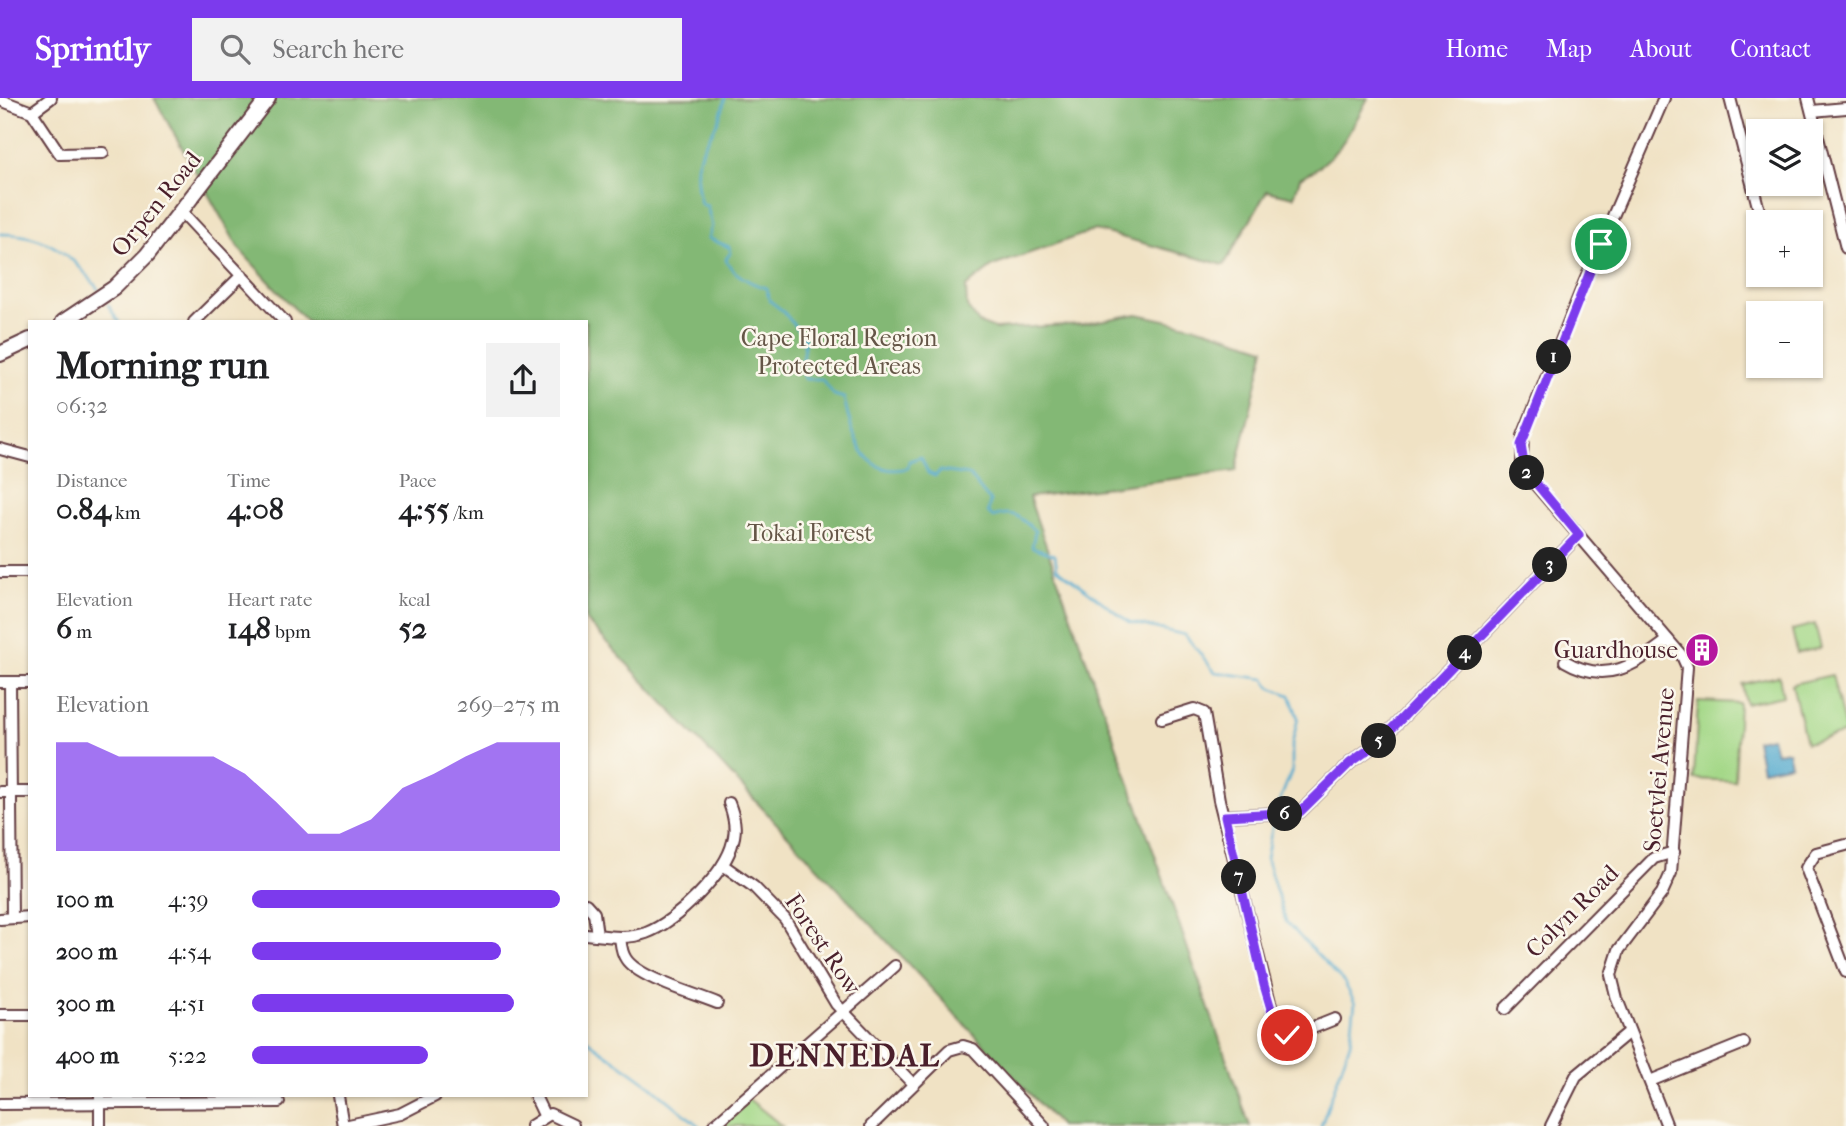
<!DOCTYPE html>
<meta charset="utf-8">
<style>
body{margin:0;font-family:"IM FELL French Canon",serif;background:#f2f2f2;color:#202124;height:100vh;display:flex;flex-direction:column;font-size:26px;white-space:nowrap}
*{box-sizing:border-box;margin:0}
p{font-size:23px;color:#757577}
.icon{flex:none;width:38px;height:38px;fill:none;stroke:currentColor;stroke-width:2;stroke-linecap:round;stroke-linejoin:round}
.map{position:relative;flex:1;overflow:hidden}
.panel{position:absolute;left:28px;top:222px;width:560px;height:777px;display:flex;flex-direction:column;background:#fff;border-radius:0px;box-shadow:0 2px 5px #0004}
.panel>*{flex:none}
.tools{position:absolute;left:1746px;top:21px;display:grid;gap:14px}
.tools a{display:grid;place-items:center;width:77px;height:77px;border-radius:0px;background:#fff;box-shadow:0 2px 5px #0004;font-size:35px}
.pin{position:absolute;display:grid;place-items:center;width:60px;height:60px;color:#fff;margin:-30px;border:4px solid #fff;border-radius:50%;box-shadow:0 2px 7px #0007}
.km{position:absolute;width:35px;height:35px;margin:-18px;border-radius:50%;background:#222;color:#fff;font-size:19px;line-height:35px;text-align:center}
.round{display:grid;place-items:center;flex:none;width:74px;height:74px;border-radius:0px;background:#f2f2f2}
.summary{display:flex;align-items:center;justify-content:space-between;height:119px;padding:0 28px}
h1{font-size:38px;font-weight:800;line-height:52px}
.figures{display:grid;grid-template-columns:repeat(3,1fr);gap:10px;height:119px;padding:7px 28px}
.figures div{display:grid;align-content:center}
.figures b{font-size:30px;font-weight:800}
.figures small{font-size:19px;font-weight:400}
.figures p{font-size:19px}
.chart{height:196px;padding:14px 28px}
.chart p{display:flex;justify-content:space-between}
.chart svg{width:100%;height:126px;margin-top:7px;fill:#7c3aed;opacity:.7}
ul{padding:0 28px;list-style:none;font-size:23px}
li{display:grid;grid-template-columns:112px 84px 1fr;align-items:center;height:52px}
li i{height:18px;border-radius:9px;background:#7c3aed}
header{display:flex;align-items:center;gap:42px;box-sizing:border-box;height:98px;padding:0 35px;background:#7c3aed;color:#fff}
header strong{font-size:33px}
nav{display:flex;gap:38px;margin-inline-start:auto;font-size:24px}
.search{width:490px;height:63px;background:#f2f2f2;display:flex;align-items:center;gap:18px;box-sizing:border-box;padding:0 24px;border-radius:0px;color:#757577;font-size:26px}
.map>svg:first-child{display:block}
</style>
<header>
<strong>Sprintly</strong>
<div class="search"><svg class="icon" aria-label="search" viewBox="0 0 24 24"><circle cx="10" cy="10" r="6"/><path d="M15 15l6 6"/></svg>Search here</div>
<nav><a>Home</a><a>Map</a><a>About</a><a>Contact</a></nav>
</header>
<div class="map">
<svg width="1846" height="1028" viewBox="0 0 1846 1028">
<rect width="100%" height="100%" fill="#fbf7ec"/>
<filter id="ink" filterUnits="userSpaceOnUse"><feTurbulence type="fractalNoise" baseFrequency=".0143" numOctaves="2"/><feDisplacementMap in="SourceGraphic" scale="14" xChannelSelector="R" yChannelSelector="G"/><feConvolveMatrix kernelMatrix="1 2 1 2 8 2 1 2 1" color-interpolation-filters="sRGB"/></filter>
<filter id="wash" filterUnits="userSpaceOnUse"><feTurbulence type="fractalNoise" baseFrequency=".00686" numOctaves="4" result="noise"/><feDisplacementMap in="SourceGraphic" scale="28" xChannelSelector="R" yChannelSelector="G"/><feGaussianBlur stdDeviation="1.57" result="paint"/><feColorMatrix in="noise" values="0 0 0 0 0 0 0 0 0 0 0 0 0 0 0 0 0 1.4 0 .05"/><feComposite in="paint" operator="in"/></filter>
<g filter="url(#wash)">
<rect width="100%" height="100%" fill="#f0e2c4"/>
<g fill="#a4d888" stroke="#777c5a" stroke-width="2">
<path d="M1815,526l6,24 -24,5 -5,-23z"/>
<path d="M1832,577l14,58 -40,10 -14,-59z"/>
<path d="M1779,578l4,20 -37,8 -4,-20z"/>
<path d="M1698,603l41,2 -4,78 -41,-2z"/>
<path d="M745,998l37,30h-69z"/>
</g>
<path fill="#83b874" stroke="#666c50" stroke-width="2" d="M154,0h1214c-18,34 -31,63 -68,80l-6,19 -27,-6 -43,74 -129,-35 -102,36 -27,21 1,20 12,16 16,6 88,-5 54,-10 69,15 59,19 -29,123 -207,26 221,629h-190l-474,-506v-298h-279l-68,-73z"/>
<path fill="#51a9ce" stroke="#4e647c" stroke-width="2" d="M1772,639l4,16 12,-2 3,13 -29,6 -6,-30z"/>
<g fill="none" stroke-linecap="round" stroke-linejoin="round">
<g stroke="#51a9ce" stroke-width="2.5">
<path d="M725,0c-8,47 -40,45 -24,106l6,2 5,20 -4,12 21,9 2,5 -5,7c4,14 26,25 40,29l4,13 13,10 22,28 -4,28 3,12h18l12,16 10,3c7,31 17,82 64,70l1,-7 12,-4 7,16 7,3 5,-5 29,4 21,26 -2,11 5,5c20,-8 27,0 42,14l-3,16 23,8 2,13 72,54 56,13 30,37 50,7 6,9 19,7 8,23 -6,26v26l-16,40"/>
<path d="M0,136c45,-1 72,20 98,55"/>
<path d="M108,207l11,17"/>
<path d="M1274,720l-8,40 20,64 58,60 11,21 -5,40 -29,83"/>
<path d="M586,941l65,47 48,40"/>
</g>
</g>
</g>
<g filter="url(#ink)">
<g fill="none" stroke-linecap="round" stroke-linejoin="round">
<g stroke="#633c42" stroke-width="14">
<g id="minor">
<path d="M1664,0l-80,185 -61,153 -1,26 7,15 153,179 5,11 -16,206 -9,20 -43,57 -8,25 6,24 50,127"/>
<path d="M1730,0l32,124"/>
<path d="M1808,0l38,150"/>
<path d="M0,2l32,12 28,42 43,-1"/>
<path d="M1812,13l34,-3"/>
<path d="M32,14l19,-14"/>
<path d="M181,113l104,111"/>
<path d="M194,224l48,-47"/>
<path d="M0,351l30,8"/>
<path d="M0,474h30"/>
<path d="M1565,563c40,24 70,5 103,-21"/>
<path d="M0,584h30"/>
<path d="M10,584l2,236"/>
<path d="M1162,621l32,-10 10,4 15,87 57,226 7,8 17,-1 35,-14"/>
<path d="M0,694h30"/>
<path d="M1225,718l75,-4 50,-49 28,-20 201,-208"/>
<path d="M1846,747l-30,8 -10,15 40,104"/>
<path d="M723,767l31,22 31,32 51,85 76,79"/>
<path d="M586,806l8,9 3,22"/>
<path d="M0,821l30,-2"/>
<path d="M586,836c20,2 40,6 60,-1 30,-11 80,-60 87,-92 4,-13 1,-25 -4,-38"/>
<path d="M620,839c1,7 1,15 6,22 12,19 70,35 91,44"/>
<path d="M1505,911l149,-151 20,-6"/>
<path d="M0,917h30"/>
<path d="M1650,983l94,-38"/>
<path d="M100,998v30"/>
<path d="M338,998l5,30"/>
<path d="M535,998l9,19"/>
<path d="M0,1006l279,-2"/>
<path d="M344,1028l56,-12 35,-18"/>
<path d="M531,1028l19,-12 23,11"/>
<path d="M713,1028l182,-160"/>
<path d="M871,1028l78,-76 14,-4 10,3 71,77"/>
<path d="M1551,1028l25,-50 53,-44"/>
</g>
</g>
<g stroke="#633c42" stroke-width="18">
<g id="major">
<path d="M63,224l51,-34 33,-33 121,-157"/>
<path d="M0,256l30,-14"/>
</g>
</g>
<use href="#minor" stroke="#fff" stroke-width="10"/>
<use href="#major" stroke="#fff" stroke-width="14"/>
</g>
</g>
<g fill="none" stroke-linecap="round" stroke-linejoin="round" filter="url(#ink)">
<g stroke="#fff" stroke-width="14">
<path id="route" d="M1287,937l-11,-9 -12,-41 -39,-169 75,-4 50,-49 28,-20 201,-208 -54,-65 -4,-25 80,-201"/>
</g>
<use href="#route" stroke="#7c3aed" stroke-width="9"/>
</g>
<defs>
<g id="building-disc" transform="scale(1.75)"><circle r="9.5" fill="#b5179e" stroke="#fbf7ec"/><path d="M-4-6H4V6H1V3H-1V6H-4ZM-2.5-4.3h1.7v1.8h-1.7ZM.8-4.3h1.7v1.8H.8ZM-2.5-1h1.7V.8h-1.7ZM.8-1h1.7V.8H.8Z" fill="#fff"/></g>
</defs>
<g fill-rule="evenodd">
<use href="#building-disc" x="1702" y="552"/>
</g>
<g text-anchor="middle" stroke-width="5" stroke-linejoin="round" paint-order="stroke">
<g font-size="24" fill="#4a1f2b" stroke="#fbf7ec">
<text transform="translate(156 106) rotate(-51)" y="8">Orpen Road</text>
<text transform="translate(1659 672) rotate(-85)" y="8">Soetvlei Avenue</text>
<text transform="translate(1572 813) rotate(-45)" y="8">Colyn Road</text>
<text transform="translate(823 846) rotate(56)" y="8">Forest Row</text>
</g>
<g font-size="24" fill="#655647" stroke="#fbf7ec">
<text x="839" y="248">Cape Floral Region<tspan x="839" dy="28">Protected Areas</tspan></text>
<text x="810" y="443">Tokai Forest</text>
</g>
<g font-size="24" fill="#4a1f2b" stroke="#fbf7ec" text-anchor="end">
<text x="1678" y="560">Guardhouse</text>
</g>
<g font-size="32" font-weight="bold" letter-spacing="2" fill="#4a1f2b" stroke="#fbf7ec">
<text x="845" y="968">DENNEDAL</text>
</g>
</g>
</svg>
<div class="tools">
<a><svg class="icon" aria-label="layers" viewBox="0 0 24 24"><path d="M12 4l9 5-9 5-9-5zM3 14l9 5 9-5"/></svg></a>
<a>+</a>
<a>−</a>
</div>
<div class="pin" style="left:1601px;top:146px;background:#1e9e55"><svg class="icon" aria-label="arrive" viewBox="0 0 24 24"><path d="M6 21V4h12l-3 4 3 4H6"/></svg></div>
<div class="pin" style="left:1287px;top:937px;background:#d93025"><svg class="icon" aria-label="check" viewBox="0 0 24 24"><path d="M5 12l5 5 9-10"/></svg></div>
<b class="km" style="left:1554px;top:259px">1</b>
<b class="km" style="left:1527px;top:375px">2</b>
<b class="km" style="left:1550px;top:467px">3</b>
<b class="km" style="left:1465px;top:555px">4</b>
<b class="km" style="left:1379px;top:643px">5</b>
<b class="km" style="left:1285px;top:716px">6</b>
<b class="km" style="left:1239px;top:779px">7</b>
<section class="panel">
<div class="summary"><div><h1>Morning run</h1><p>06:32</p></div><a class="round"><svg class="icon" aria-label="share" viewBox="0 0 24 24"><path d="M12 15V3M7 8l5-5 5 5M5 13v7h14v-7"/></svg></a></div>
<div class="figures">
<div><p>Distance</p><b>0.84<small> km</small></b></div>
<div><p>Time</p><b>4:08</b></div>
<div><p>Pace</p><b>4:55<small> /km</small></b></div>
</div>
<div class="figures">
<div><p>Elevation</p><b>6<small> m</small></b></div>
<div><p>Heart rate</p><b>148<small> bpm</small></b></div>
<div><p>kcal</p><b>52</b></div>
</div>
<div class="chart"><p><span>Elevation</span>269–275 m</p>
<svg viewBox="0 0 160 44" preserveAspectRatio="none"><path d="M0 44V6L10 6L20 11L30 11L40 11L50 11L60 17L70 27L80 38L90 38L100 33L110 22L120 17L130 11L140 6L150 6L160 6V44z"/></svg>
</div>
<ul>
<li><b>100 m</b>4:39<i style="width:100%"></i></li>
<li><b>200 m</b>4:54<i style="width:81%"></i></li>
<li><b>300 m</b>4:51<i style="width:85%"></i></li>
<li><b>400 m</b>5:22<i style="width:57%"></i></li>
</ul>
</section>
</div>
